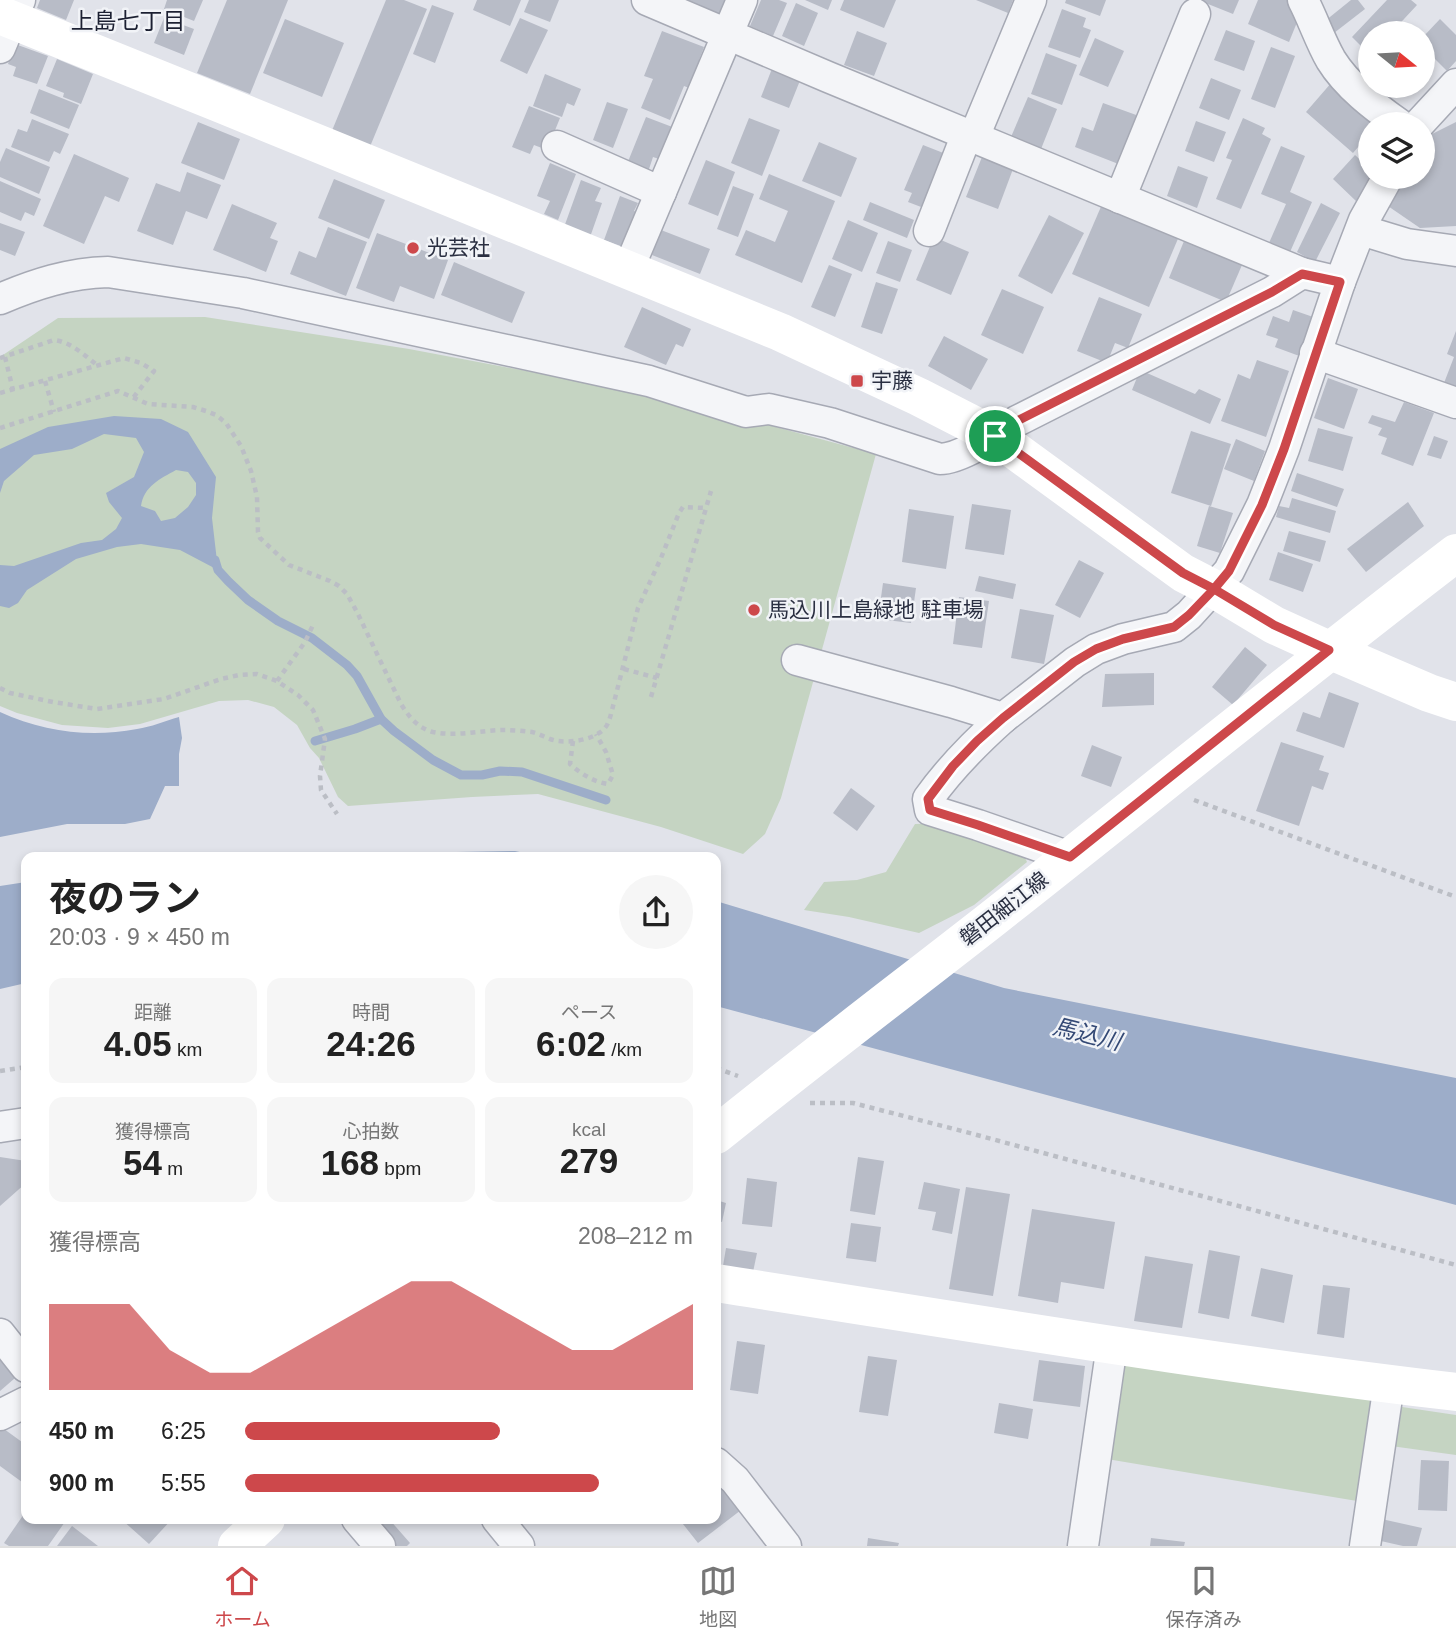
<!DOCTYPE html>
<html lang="ja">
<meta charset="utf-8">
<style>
body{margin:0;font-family:Helvetica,"Noto Sans JP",sans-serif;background:#f6f6f6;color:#222;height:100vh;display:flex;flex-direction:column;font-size:26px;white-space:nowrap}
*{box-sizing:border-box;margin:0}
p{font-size:23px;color:#767676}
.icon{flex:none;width:38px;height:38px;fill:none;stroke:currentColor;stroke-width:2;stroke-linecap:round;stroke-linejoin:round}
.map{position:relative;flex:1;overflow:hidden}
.sheet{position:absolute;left:21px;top:852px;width:700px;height:672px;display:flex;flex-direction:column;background:#fff;border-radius:14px;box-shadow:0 4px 10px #0003}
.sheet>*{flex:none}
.needle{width:46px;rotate:108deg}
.controls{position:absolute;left:1358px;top:21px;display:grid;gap:14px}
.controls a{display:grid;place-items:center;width:77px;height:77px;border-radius:50%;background:#fff;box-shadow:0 4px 10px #0003;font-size:35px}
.pin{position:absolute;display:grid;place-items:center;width:60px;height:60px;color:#fff;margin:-30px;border:4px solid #fff;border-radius:50%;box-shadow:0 2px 7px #0007}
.round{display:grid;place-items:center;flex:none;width:74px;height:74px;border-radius:37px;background:#f6f6f6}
.overview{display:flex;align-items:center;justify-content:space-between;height:119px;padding:0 28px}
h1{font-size:38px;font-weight:700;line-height:52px}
.metrics{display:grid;grid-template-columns:repeat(3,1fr);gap:10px;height:119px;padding:7px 28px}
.metrics div{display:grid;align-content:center;border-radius:14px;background:#f6f6f6;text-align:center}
.metrics b{font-size:35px;font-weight:700}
.metrics small{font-size:19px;font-weight:400}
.metrics p{font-size:19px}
.chart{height:196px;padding:14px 28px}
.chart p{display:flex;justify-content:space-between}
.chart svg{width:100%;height:126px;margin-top:7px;fill:#cd484b;opacity:.7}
ul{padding:0 28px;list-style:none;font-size:23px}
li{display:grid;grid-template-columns:112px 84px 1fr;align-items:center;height:52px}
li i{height:18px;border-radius:9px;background:#cd484b}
.menu{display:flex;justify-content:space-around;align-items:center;height:98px;border-top:2px solid #e0e0e0;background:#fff;font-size:19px;color:#767676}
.menu a{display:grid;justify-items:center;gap:4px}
.menu .current{color:#cd484b}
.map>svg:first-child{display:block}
</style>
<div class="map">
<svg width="1456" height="1546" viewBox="0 0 1456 1546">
<rect width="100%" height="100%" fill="#e1e3ea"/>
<g fill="#c5d4c2">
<path d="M205,317l204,32 256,48 211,57 -95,344 -16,36 -22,20 -82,-27 -123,-33 -66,3 -124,9 -10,-9 -19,-39 -9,-10 -13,-23 -23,-18 -26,-7 -29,1 -79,23 -32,4 -46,-3 -45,-12 -17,-7v-349l58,-39z"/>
<path d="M955,823l64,22 8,17 -53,43 -55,28 -70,-16 -45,-7 20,-28 33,-2 29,-8 29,-48z"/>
<path d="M1127,1362l251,36 -15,104 -256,-43 12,-88z"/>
<path d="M1402,1407l54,8v40l-65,-9 6,-33z"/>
</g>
<g fill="#9dadc9" fill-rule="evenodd">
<path d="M114,416l47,3 27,13 28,45 -4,41 6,52 -38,-20 -39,-6 -24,3 -41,12 -49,31 -9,13 -9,5 -9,-2v-41l14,1 67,-23 21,-3 14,-11 6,-11 -13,-16 -3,-9 28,-16 10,-25 -8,-14 -32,-4 -32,15 -38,6 -30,26 -4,12v-44l48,-22zM176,470l12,2 8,11v12l-8,12 -13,11 -14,3 -6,-10 -14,-5c3,-20 19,-27 35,-36z"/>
<path d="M0,712c44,20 90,26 137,17 14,-2 28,-8 42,-12l3,21 -3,16v32h-14l-15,33 -25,5h-58l-67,13z"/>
<path d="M515,851l28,6h-369h3z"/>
<path d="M26,882v101l-26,6v-103z"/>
<path d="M716,901l288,87 452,90v127l-740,-199z"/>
</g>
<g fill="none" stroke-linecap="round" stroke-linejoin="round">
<g stroke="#9dadc9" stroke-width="9">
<path d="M215,560l3,10 10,11 20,19 30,21 34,17 35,27 10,11 24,43 13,12 39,29 28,15h21l18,-4 22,1 84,28"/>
<path d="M315,741l40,-12 26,-10"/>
</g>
</g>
<g fill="#b8bcc7">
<path d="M40,0h34l-8,20 -29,-12z"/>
<path d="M167,0h36l-9,21 -30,-12z"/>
<path d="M227,0h61l-38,94 -53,-21z"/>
<path d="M386,0h18l23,9 -58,140 -38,-16z"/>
<path d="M477,0h44l-11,26 -37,-16z"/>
<path d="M529,0h30l-9,22 -26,-10z"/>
<path d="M681,0h45l-7,16z"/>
<path d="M761,0h18l8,3 -14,33 -23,-10z"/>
<path d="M805,0h27l-4,10z"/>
<path d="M844,0h52l-12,28 -44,-18z"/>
<path d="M976,0h37l-5,13z"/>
<path d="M1066,0h40l-6,16 -35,-13z"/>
<path d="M1198,0h41l-6,14z"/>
<path d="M1258,0h39l5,10 -13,32 -41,-18z"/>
<path d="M1351,0h7l7,9 -31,24 -9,-12z"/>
<path d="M1387,0h24l6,5 -26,28h-21v22l-18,-18z"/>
<path d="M796,3l22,10 -14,33 -22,-10z"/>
<path d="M432,5l22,8 -19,50 -22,-9z"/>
<path d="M1062,9l24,9 -3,9 8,3 -11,28 -32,-11z"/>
<path d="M164,18l30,11 -10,26 -30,-12z"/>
<path d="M520,18l28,12 -21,44 -27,-13z"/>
<path d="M285,19l59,24 -22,54 -59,-24z"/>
<path d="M1440,19l16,16v26l-9,10 -24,-24v-10z"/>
<path d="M1226,30l29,11 -11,30 -30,-11z"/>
<path d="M662,31l42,16 -5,13 9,4 -11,27 -13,-5 -14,34 -29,-12 12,-29 -9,-3z"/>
<path d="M857,31l30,12 -13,33 -30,-11z"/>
<path d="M1095,38l29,13 -16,36 -29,-12z"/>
<path d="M15,44l33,12 -11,28 -24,-8 3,-9 -8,-3z"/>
<path d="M1271,47l24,9 -20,52 -24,-9z"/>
<path d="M1046,53l31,12 -15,40 -31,-11z"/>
<path d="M57,59l36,15 -12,30 -18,-7 1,-4 -18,-7z"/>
<path d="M773,66l28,12 -12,30 -28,-11z"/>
<path d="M545,74l36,15 -7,17 -7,-3 -5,14 -29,-11z"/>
<path d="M1211,78l30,12 -12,30 -30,-12z"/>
<path d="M1332,82l46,42h-8v9l-17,20 -47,-41z"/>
<path d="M39,89l40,16 -10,24 -39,-16z"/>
<path d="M1028,97l29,12 -16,40 -30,-12z"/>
<path d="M607,102l21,7 -15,39 -20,-8z"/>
<path d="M1103,103l36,13 -18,49 -46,-18 7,-20 11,4z"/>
<path d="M529,106l31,12 -13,32 -13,-5 -4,9 -18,-7z"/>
<path d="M646,117l29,11 -13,32 -9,-3 -5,15 -21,-8z"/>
<path d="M749,118l31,12 -18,46 -31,-13z"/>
<path d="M1243,118l22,10 -3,6 9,5 -30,70 -25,-10 16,-39 -6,-2z"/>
<path d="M32,119l37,15 -9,20 -6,-3 -5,11 -38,-15 7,-18 9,3z"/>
<path d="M1196,121l30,11 -12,30 -29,-11z"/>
<path d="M198,122l42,17 -16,41 -43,-17z"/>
<path d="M1456,122v104l-36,2 -35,-24 18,-27h20v-29l9,-14z"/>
<path d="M819,142l38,16 -16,39 -39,-16z"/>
<path d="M923,145l28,11 -22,54 -21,-8 4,-9 -8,-3z"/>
<path d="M1281,146l24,10 -15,36 22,10 -22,50 -21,-9 17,-39 -25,-10z"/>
<path d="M6,148l44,19 -11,27 -39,-17v-15z"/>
<path d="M74,154l55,24 -10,24 -14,-6 -21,48 -41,-18z"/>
<path d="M1355,155l15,14v8h9l-23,24 -23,-22z"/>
<path d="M982,157l31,12 -15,40 -32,-12z"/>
<path d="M706,160l29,12 -17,44 -30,-12z"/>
<path d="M550,163l26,11 -18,46 -14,-6 6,-13 -13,-5z"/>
<path d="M1178,166l30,11 -11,31 -30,-12z"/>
<path d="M187,172l34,13 -14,34 -21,-8 -13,34 -36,-14 19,-48 24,9z"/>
<path d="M769,174l66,27 -33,82 -67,-28 11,-25 29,12 13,-31 -29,-12z"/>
<path d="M334,179l51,21 -16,39 -51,-21z"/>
<path d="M581,180l20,8 -6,13 7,2 -13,37 -26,-10z"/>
<path d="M0,181l41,18 -7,17 -9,-4 -4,9 -21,-9z"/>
<path d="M733,186l21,8 -16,43 -21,-8z"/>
<path d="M620,196l18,7 -4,8 8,3 -13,35 -25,-9z"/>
<path d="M870,202l44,18 -7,18 -44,-18z"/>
<path d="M1103,202l77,32 -31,73 -77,-33z"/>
<path d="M1321,203l19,10 -25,49 -18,-10z"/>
<path d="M232,204l45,19 -7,15 8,3 -12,31 -53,-22z"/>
<path d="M1049,215l35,18 -32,61 -34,-18z"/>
<path d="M848,220l30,13 -16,39 -30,-13z"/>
<path d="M0,223l25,9 -10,24 -15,-6z"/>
<path d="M328,227l39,15 -21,54 -56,-22 9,-23 17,7z"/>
<path d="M661,230l49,19 -10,25 -48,-19z"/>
<path d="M377,233l71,27 -14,39 -34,-13 -6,16 -38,-14z"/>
<path d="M934,237l35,15 -18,43 -35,-15z"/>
<path d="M888,241l24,9 -12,32 -24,-9z"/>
<path d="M1184,241l58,24 -16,37 -57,-24z"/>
<path d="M454,262l71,30 -13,31 -71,-28z"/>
<path d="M829,265l23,9 -17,43 -24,-10z"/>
<path d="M876,282l22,7 -16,45 -21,-7z"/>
<path d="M1002,289l42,18 -21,47 -42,-19z"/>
<path d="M1099,297l43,17 -14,34 -13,-5 -8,20 -30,-12z"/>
<path d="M642,307l49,22 -8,18 -7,-3 -10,21 -42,-18z"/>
<path d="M1293,310l23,8 -14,39 -27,-10 3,-8 -12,-4 7,-19 16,6z"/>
<path d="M1456,331v56l-12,-4 10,-26 -7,-3z"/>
<path d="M944,336l44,23 -17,31 -43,-24z"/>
<path d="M1257,360l32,11 -23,66 -45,-16 17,-47 12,5z"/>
<path d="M1140,370l55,24 4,-5 22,10 -11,25 -78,-34z"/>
<path d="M1328,378l30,11 -14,40 -30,-11z"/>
<path d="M1404,402l30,11 -21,53 -32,-12 6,-16 -9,-3 4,-7 -14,-5 4,-8 23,7z"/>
<path d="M1318,428l35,9 -10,34 -35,-10z"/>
<path d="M1191,431l40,13 -20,62 -40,-13z"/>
<path d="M1434,436l14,5 -7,18 -14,-4z"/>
<path d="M1236,439l29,12 -11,30 -30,-12z"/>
<path d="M1297,473l47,16 -7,18 -46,-16z"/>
<path d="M1292,498l44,13 -6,22 -54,-16 3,-11 10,2z"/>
<path d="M1408,502l16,24 -58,46 -19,-23z"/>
<path d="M972,504l39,6 -7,45 -39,-6z"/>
<path d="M1209,506l24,7 -13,40 -23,-7z"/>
<path d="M909,509l45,7 -8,53 -44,-7z"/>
<path d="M1289,531l37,10 -6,21 -37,-11z"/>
<path d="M1278,552l35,12 -10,28 -34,-12z"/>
<path d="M1079,560l25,13 -24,45 -25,-13z"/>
<path d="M979,576l37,8 -3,15 -38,-8z"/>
<path d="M883,583l33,5 -5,35 -33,-4z"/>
<path d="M959,597l30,4 -7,47 -29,-4z"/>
<path d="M1020,609l34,6 -10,49 -33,-6z"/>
<path d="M1245,647l22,18 -34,40 -21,-18z"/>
<path d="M1154,673v32l-52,2 3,-33z"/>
<path d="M1329,692l30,11 -15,45 -48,-17 7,-19 17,6z"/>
<path d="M1281,742l43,14 -5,14 10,3 -6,17 -11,-4 -13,40 -43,-15z"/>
<path d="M1092,745l30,12 -11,30 -30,-11z"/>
<path d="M851,788l24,18 -18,25 -24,-18z"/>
<path d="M0,1157l26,4v22l-26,23z"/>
<path d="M858,1157l26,4 -9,54 -25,-4z"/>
<path d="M747,1178l30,4 -5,45 -30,-3z"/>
<path d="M924,1182l36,7 -8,45 -20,-4 4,-18 -18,-3z"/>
<path d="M966,1187l44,7 -17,102 -44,-7z"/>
<path d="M716,1200l10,3 -4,19 -6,-2z"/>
<path d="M1032,1209l83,13 -11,67 -43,-7 -3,21 -40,-7z"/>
<path d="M851,1223l30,4 -5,35 -30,-4z"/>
<path d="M726,1248l31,5 -4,19 -30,-6z"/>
<path d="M1209,1250l31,6 -11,63 -31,-6z"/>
<path d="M1145,1256l48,8 -11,64 -48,-7z"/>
<path d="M1261,1268l32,7 -9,48 -33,-7z"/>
<path d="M1323,1285l27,3 -6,50 -27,-4z"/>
<path d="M737,1341l28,4 -7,49 -28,-4z"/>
<path d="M0,1346l22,26 -22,19z"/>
<path d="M868,1356l29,4 -9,56 -29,-4z"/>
<path d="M1039,1360l46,6 -5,41 -47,-6z"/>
<path d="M999,1403l34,6 -5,30 -34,-6z"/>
<path d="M0,1426l26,19v40l-26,-19z"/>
<path d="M1421,1460l28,1 -2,50 -29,-1z"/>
<path d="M725,1481l20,26 -47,36 -19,-24h37v-31z"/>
<path d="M26,1511v8h41l-19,27h-39l-5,-3z"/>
<path d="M1377,1518l45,10 -5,18h-14l-31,-7z"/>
<path d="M121,1519h51l-23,25z"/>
<path d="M386,1519h3l21,24 -3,3h-20l-14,-16z"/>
<path d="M72,1526l26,20h-41z"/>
<path d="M868,1538l31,5 -1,3h-31z"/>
<path d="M1151,1538l34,4 -1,4h-34z"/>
</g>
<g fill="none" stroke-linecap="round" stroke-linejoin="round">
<g stroke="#a6a9b4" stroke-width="33">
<g id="street">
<path d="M647,0l181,77 474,196"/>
<path d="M1303,0c10,19 17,41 28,60 16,26 44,47 68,64"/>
<path d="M0,48l20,-48"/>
<path d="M1419,124l37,-40"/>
<path d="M974,137l57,-137"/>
<path d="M557,146l104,46"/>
<path d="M1120,198l75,-184"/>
<path d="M1361,230l46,14 49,7"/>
<path d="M929,231l38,-97"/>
<path d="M628,270l114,-270"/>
<path d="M0,299c35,-15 69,-26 108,-27l135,21 406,88 97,31 23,-3 61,14 110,36c21,0 59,-26 77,-38l255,-129 30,-19 38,9 24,-62 24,-43"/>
<path d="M1315,353l141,50"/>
<path d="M797,660l154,42 52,16 72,-56 21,-13 27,-10 51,-12 15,-12 40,-44 33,-66 22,-56 56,-167"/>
<path d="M1003,718c-28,25 -53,50 -75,81l2,11 48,15 92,32"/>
<path d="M0,1127l26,-4"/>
<path d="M0,1334l26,33"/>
<path d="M0,1415l26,-13"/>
<path d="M716,1463l19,17 51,66"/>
<path d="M357,1519l23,27"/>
<path d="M497,1519l22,27"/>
<path d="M1083,1546l29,-201"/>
<path d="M1365,1546l24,-162"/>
</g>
</g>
<g stroke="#bbbec5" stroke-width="4.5" stroke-dasharray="5 5" stroke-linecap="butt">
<path d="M5,357l8,33"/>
<path d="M0,358l54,-18c17,2 30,15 43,25"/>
<path d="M45,381l9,31"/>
<path d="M0,393l124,-35 17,5 13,8 -21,27"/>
<path d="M0,428l118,-37 30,13 45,3 13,4 10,4 10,8 15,23 10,25 6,26 1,35 2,6 29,27 41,16 9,5 8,8 10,18 44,92c8,13 17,24 32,28 24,5 48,-2 71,-2 9,0 19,1 28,2 9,2 17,8 26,9 15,2 41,-2 49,-16 2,-4 3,-7 4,-11l27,-106 23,-50 18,-45 4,-6 23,1"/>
<path d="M624,669l33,9"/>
<path d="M277,681l28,-39 8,-17"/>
<path d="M0,688l10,5 43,9 44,7 67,-10 57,-20 18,-4 18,-1 20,7 21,14 15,15 12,29 -5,37 1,14 16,24"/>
<path d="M651,697l60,-206"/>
<path d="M573,741l-3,23c11,10 24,18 38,20l5,-9 -7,-23 -10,-18"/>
<path d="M1194,800l262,97"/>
<path d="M716,1068l22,8"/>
<path d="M0,1071l26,-4"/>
<path d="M810,1103h43l113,29 490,133"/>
</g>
<use href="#street" stroke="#f4f5f8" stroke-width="30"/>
<g stroke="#fff" stroke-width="38">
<path d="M0,15l221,89 559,228 139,65 76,39 188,137 31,16 60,36 55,25 100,43 27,9"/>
<path d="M716,1135c89,-72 180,-141 271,-212 156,-123 311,-249 469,-370"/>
<path d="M716,1283c246,38 492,80 740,109"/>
<path d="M237,1546l29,-27"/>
</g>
</g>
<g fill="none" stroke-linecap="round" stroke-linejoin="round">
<g stroke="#fff" stroke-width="14">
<path id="route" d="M995,436l188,137 31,16 -25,26 -15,12 -51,12 -27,10 -22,13 -71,56 -26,23 -24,25 -25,33 2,11 48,15 92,32 259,-207 -55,-25 -60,-36 15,-18 33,-66 22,-56 56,-167 -38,-8 -30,18 -255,129 -22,15"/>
</g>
<use href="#route" stroke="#cd484b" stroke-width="9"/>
</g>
<g fill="#cd484b" stroke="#f1f3f7" stroke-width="2.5">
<circle cx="413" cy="248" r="7"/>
<rect x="850" y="374" width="14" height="14" rx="3.5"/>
<circle cx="754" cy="610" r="7"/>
</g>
<g text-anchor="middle" stroke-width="5" stroke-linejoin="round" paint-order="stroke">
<g font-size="21" fill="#2a2f41" stroke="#f1f3f7" text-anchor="start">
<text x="427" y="255">光芸社</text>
<text x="871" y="388">宇藤</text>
<text x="768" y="617">馬込川上島緑地 駐車場</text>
</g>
<g font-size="21" fill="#2a2f41" stroke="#f1f3f7">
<text transform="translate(1004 909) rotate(-38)" y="7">磐田細江線</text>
</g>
<g font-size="23" fill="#1c2032" stroke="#f1f3f7">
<text x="128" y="29">上島七丁目</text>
</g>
<g font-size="23" font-style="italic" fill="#344975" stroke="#f1f3f7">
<text transform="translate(1087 1034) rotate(14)" y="8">馬込川</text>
</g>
</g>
</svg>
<div class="controls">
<a><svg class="needle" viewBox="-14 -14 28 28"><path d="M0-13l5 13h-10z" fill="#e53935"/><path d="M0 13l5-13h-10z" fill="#767676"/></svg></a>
<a><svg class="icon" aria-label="layers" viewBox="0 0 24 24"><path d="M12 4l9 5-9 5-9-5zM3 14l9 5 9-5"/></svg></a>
</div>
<div class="pin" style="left:995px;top:436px;background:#1e9e55"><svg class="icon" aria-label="arrive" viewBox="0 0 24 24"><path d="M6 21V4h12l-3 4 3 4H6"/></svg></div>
<section class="sheet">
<div class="overview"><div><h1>夜のラン</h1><p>20:03 · 9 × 450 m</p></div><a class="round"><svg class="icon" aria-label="share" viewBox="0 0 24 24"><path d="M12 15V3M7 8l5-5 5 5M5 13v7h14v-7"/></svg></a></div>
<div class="metrics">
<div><p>距離</p><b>4.05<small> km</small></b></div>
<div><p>時間</p><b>24:26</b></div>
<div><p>ペース</p><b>6:02<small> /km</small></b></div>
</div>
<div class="metrics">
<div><p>獲得標高</p><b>54<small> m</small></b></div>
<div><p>心拍数</p><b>168<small> bpm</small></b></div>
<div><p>kcal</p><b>279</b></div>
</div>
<div class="chart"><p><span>獲得標高</span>208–212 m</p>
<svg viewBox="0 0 160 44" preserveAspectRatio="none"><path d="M0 44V14L10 14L20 14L30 30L40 38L50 38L60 30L70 22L80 14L90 6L100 6L110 14L120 22L130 30L140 30L150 22L160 14V44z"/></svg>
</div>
<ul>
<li><b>450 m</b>6:25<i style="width:57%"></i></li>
<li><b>900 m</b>5:55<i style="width:79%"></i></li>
</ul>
</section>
</div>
<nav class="menu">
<a class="current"><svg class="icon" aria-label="home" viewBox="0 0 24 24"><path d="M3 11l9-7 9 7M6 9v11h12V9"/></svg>ホーム</a>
<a><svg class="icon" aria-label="map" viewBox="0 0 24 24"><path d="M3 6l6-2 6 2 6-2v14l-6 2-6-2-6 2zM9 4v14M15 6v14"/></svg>地図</a>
<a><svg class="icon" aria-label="saved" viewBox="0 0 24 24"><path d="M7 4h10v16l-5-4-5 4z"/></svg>保存済み</a>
</nav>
